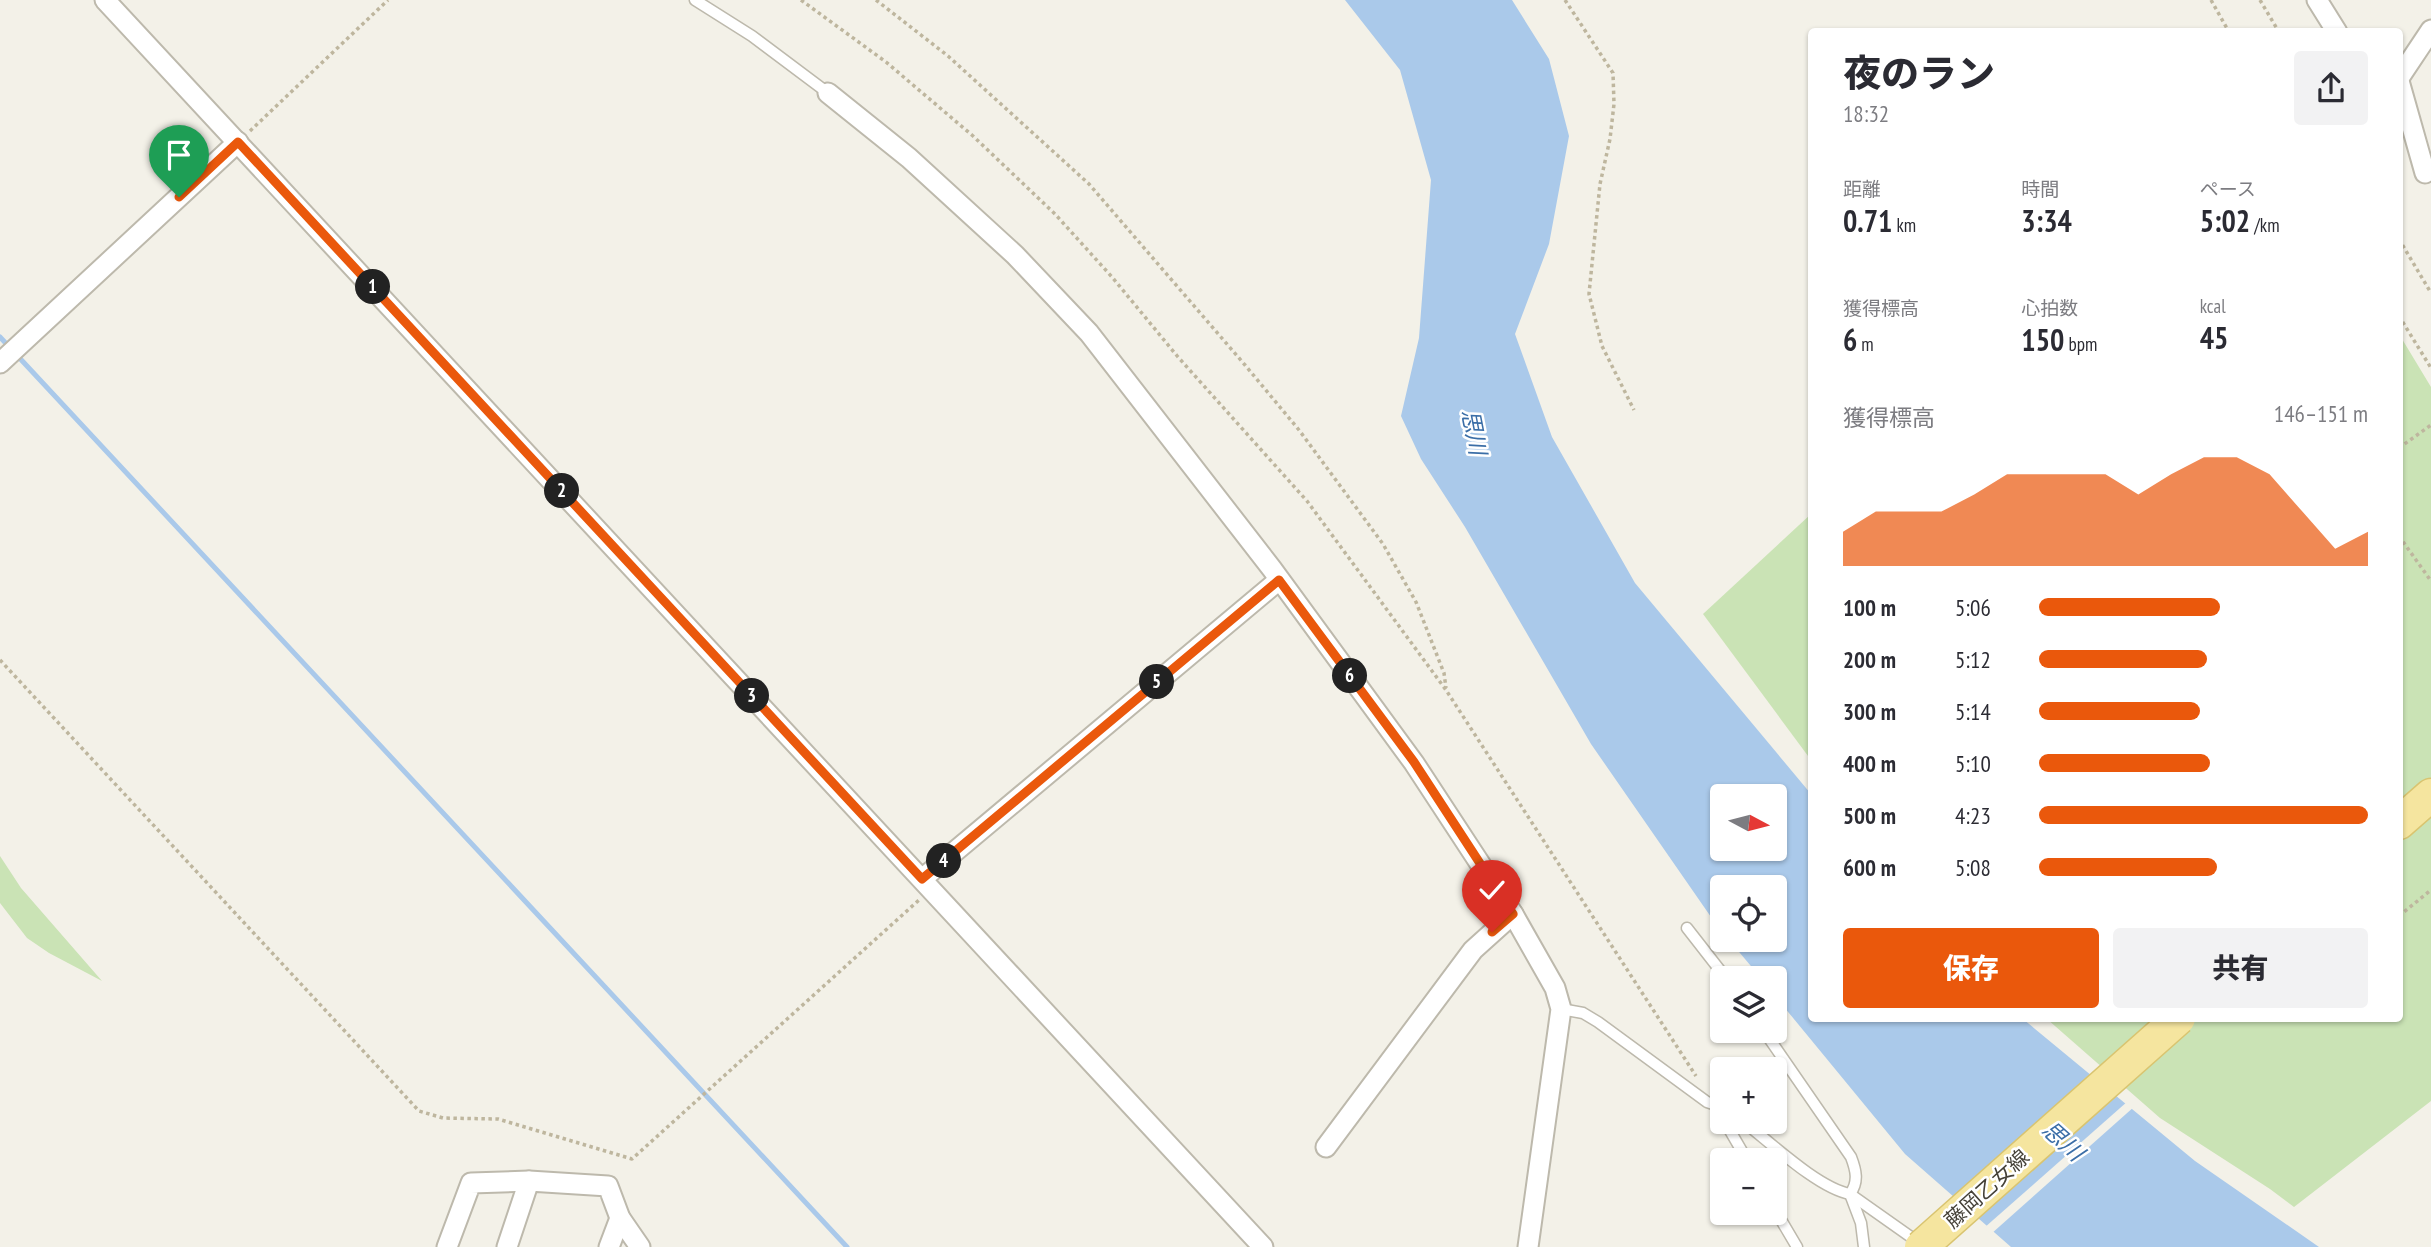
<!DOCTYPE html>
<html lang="ja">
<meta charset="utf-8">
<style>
body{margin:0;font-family:"PT Sans Narrow","Noto Sans JP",sans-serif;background:#f2f2f3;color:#2b2b33;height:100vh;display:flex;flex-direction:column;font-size:26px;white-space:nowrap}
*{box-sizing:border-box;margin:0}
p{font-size:23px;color:#7c7c81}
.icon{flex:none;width:38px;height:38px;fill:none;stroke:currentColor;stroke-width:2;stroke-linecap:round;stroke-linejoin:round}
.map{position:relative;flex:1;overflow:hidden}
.side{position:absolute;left:1808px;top:28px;width:595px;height:994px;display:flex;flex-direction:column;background:#fff;border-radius:7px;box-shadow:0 2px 5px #0004}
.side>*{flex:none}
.needle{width:46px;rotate:97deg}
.tools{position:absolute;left:1710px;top:784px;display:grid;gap:14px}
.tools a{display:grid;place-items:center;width:77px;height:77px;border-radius:7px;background:#fff;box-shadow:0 2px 5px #0004;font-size:35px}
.pin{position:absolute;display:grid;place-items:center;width:60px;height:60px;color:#fff;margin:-72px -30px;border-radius:50% 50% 50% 0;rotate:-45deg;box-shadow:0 0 7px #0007}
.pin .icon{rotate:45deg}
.km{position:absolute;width:35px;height:35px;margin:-18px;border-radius:50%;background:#222;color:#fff;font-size:19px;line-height:35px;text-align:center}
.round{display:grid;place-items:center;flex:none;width:74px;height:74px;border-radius:7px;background:#f2f2f3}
.overview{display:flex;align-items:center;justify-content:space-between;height:119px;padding:0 35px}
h1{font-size:38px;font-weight:800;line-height:52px}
.metrics{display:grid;grid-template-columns:repeat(3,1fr);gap:10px;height:119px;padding:7px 35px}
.metrics div{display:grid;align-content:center}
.metrics b{font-size:30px;font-weight:800}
.metrics small{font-size:19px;font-weight:400}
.metrics p{font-size:19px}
.chart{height:196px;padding:14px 35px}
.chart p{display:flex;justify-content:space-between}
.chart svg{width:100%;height:126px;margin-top:7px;fill:#ea580c;opacity:.7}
.primary-button{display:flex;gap:14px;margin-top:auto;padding:14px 35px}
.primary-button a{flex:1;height:80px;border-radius:7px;background:#ea580c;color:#fff;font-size:28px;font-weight:800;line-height:80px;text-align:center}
.primary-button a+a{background:#f2f2f3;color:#2b2b33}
ul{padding:0 35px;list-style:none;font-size:23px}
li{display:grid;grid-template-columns:112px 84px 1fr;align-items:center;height:52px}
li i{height:18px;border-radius:9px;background:#ea580c}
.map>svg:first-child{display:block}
</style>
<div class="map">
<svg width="2431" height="1247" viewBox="0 0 2431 1247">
<rect width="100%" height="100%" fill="#f3f1e8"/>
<g fill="#cae3b5">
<path d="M2399,334l32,53v714l-137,106 -24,-18 -110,-71 -113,-99 352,-1z"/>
<path d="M1811,514v246l-108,-146z"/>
<path d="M0,856l21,32 81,93 -53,-28 -22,-15 -27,-35z"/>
</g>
<path fill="#aac9ea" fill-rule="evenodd" d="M1345,0h167l37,59 20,77 -20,108 -34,90 37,103 83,146 176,211v224l212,1 172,142 124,86h-308l-106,-93 -130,-158 -1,-18h-13l-32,-38h45v-53h-52v43l-11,-13 -120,-173 -126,-217 -44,-68 -20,-43 18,-78 12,-158 -31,-110zM1722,796h52v53h-52z"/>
<path fill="#f3f1e8" d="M2128,1101l7,5 -144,128 -7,-6z"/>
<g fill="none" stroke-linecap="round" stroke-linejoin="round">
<path stroke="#aac9ea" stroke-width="5" d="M0,337l847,910"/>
<g stroke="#bdb9ac" stroke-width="13">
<g id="lane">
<path d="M695,0l57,36 76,57"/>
<path d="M1687,928l39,50"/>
<path d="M1561,1009l22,4 15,9 109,80 15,5"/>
<path d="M1725,1122l22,38"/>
<path d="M1744,1122c27,21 74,66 106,72 9,-12 6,-24 1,-37l-87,-126"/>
<path d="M1850,1194l68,48"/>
<path d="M1850,1194l11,29 3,24"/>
<path d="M1774,1208l23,39"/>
</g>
</g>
<g stroke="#bdb9ac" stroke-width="23">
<g id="street">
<path d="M105,0l1158,1247"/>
<path d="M2317,0l20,32"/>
<path d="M2399,78l32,-48"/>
<path d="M2399,81l26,92"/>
<path d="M828,93l81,65 106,97 74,78 183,236 142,194 99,151 42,74 6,21 -33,238"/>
<path d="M0,363l238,-221"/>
<path d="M922,879l357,-299"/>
<path d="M1326,1147l147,-197 40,-36"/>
<path d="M447,1247l24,-64 58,-2"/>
<path d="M507,1247l22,-66 79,5 12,32 20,29"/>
<path d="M609,1247l11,-29"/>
</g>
</g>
<g stroke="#d9c470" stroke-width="35">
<path id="primary" d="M2399,823l32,-28"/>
</g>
<g stroke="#beb69e" stroke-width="3.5" stroke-dasharray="3.5 3.5" stroke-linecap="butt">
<path d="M801,0l85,62 87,74 82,78 57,63 66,80 129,144 139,189 250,386"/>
<path d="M876,0l72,56 141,128 156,181 54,65 84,114 33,58 28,71 2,15"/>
<path d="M1565,0l48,73 1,31 -4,35 -10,45 -11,110 13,52 32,64"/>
<path d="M2211,0l18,32"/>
<path d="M2260,0l19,32"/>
<path d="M250,131l138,-131"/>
<path d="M2399,239l32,54"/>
<path d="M2399,316l32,52"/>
<path d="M2399,448l32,-23"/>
<path d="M2399,536l32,45"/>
<path d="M0,660l419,451 24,7 55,1 134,40 287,-259"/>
<path d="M2399,916l32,-26"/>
</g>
<use href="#lane" stroke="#fff" stroke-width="10"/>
<use href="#street" stroke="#fff" stroke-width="19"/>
<use href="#primary" stroke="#f5e59f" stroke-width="32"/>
<g stroke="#d9c470" stroke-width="35" stroke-linecap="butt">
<path id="primary-bridge" d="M1921,1247l258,-229"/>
</g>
<use href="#primary-bridge" stroke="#f5e59f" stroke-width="32"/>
</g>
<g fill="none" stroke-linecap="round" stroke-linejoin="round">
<g stroke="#fff" stroke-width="14">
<path id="route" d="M179,197l59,-55 684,737 357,-299 135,182 99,152 -21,18"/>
</g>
<use href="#route" stroke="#ea580c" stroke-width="9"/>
</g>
<g text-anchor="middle" stroke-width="5" stroke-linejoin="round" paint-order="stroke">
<g font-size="21" fill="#454138" stroke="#fff">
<text transform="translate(1987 1189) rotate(-42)" y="7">藤岡乙女線</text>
</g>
<g font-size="23" font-style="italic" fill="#3b6ea7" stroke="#fff">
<text transform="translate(1474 432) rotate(79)" y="8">思川</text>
<text transform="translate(2063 1141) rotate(42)" y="8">思川</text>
</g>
</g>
</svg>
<div class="tools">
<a><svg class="needle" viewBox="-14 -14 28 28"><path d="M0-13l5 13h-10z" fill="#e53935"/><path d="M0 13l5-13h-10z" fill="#7c7c81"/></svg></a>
<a><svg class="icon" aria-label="locate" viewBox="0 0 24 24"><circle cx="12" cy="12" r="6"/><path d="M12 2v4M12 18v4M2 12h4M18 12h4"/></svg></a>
<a><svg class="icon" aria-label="layers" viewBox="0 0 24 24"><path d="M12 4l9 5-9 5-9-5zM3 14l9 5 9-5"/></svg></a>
<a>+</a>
<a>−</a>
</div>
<div class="pin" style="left:179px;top:197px;background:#1e9e55"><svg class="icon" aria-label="arrive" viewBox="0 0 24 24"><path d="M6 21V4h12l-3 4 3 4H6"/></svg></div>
<div class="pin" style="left:1492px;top:932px;background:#d93025"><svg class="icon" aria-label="check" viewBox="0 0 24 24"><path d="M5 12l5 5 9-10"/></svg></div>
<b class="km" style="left:373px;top:287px">1</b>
<b class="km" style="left:562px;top:491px">2</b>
<b class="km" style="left:752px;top:696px">3</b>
<b class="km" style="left:944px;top:861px">4</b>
<b class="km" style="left:1157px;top:682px">5</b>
<b class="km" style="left:1350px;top:676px">6</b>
<section class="side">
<div class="overview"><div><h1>夜のラン</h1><p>18:32</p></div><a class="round"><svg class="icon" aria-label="share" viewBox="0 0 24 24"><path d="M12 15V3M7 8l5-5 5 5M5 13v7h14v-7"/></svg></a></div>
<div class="metrics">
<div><p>距離</p><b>0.71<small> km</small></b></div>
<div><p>時間</p><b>3:34</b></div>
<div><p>ペース</p><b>5:02<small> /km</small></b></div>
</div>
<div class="metrics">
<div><p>獲得標高</p><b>6<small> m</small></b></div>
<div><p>心拍数</p><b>150<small> bpm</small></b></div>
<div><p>kcal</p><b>45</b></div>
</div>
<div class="chart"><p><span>獲得標高</span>146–151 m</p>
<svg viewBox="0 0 160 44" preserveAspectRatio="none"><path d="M0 44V32L10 25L20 25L30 25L40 19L50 12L60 12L70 12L80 12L90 19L100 12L110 6L120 6L130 12L140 25L150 38L160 32V44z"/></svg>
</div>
<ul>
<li><b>100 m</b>5:06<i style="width:55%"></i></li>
<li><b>200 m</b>5:12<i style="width:51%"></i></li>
<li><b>300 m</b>5:14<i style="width:49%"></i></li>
<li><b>400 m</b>5:10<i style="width:52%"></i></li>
<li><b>500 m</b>4:23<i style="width:100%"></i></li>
<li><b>600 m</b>5:08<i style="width:54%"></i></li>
</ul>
<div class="primary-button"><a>保存</a><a>共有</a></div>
</section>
</div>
